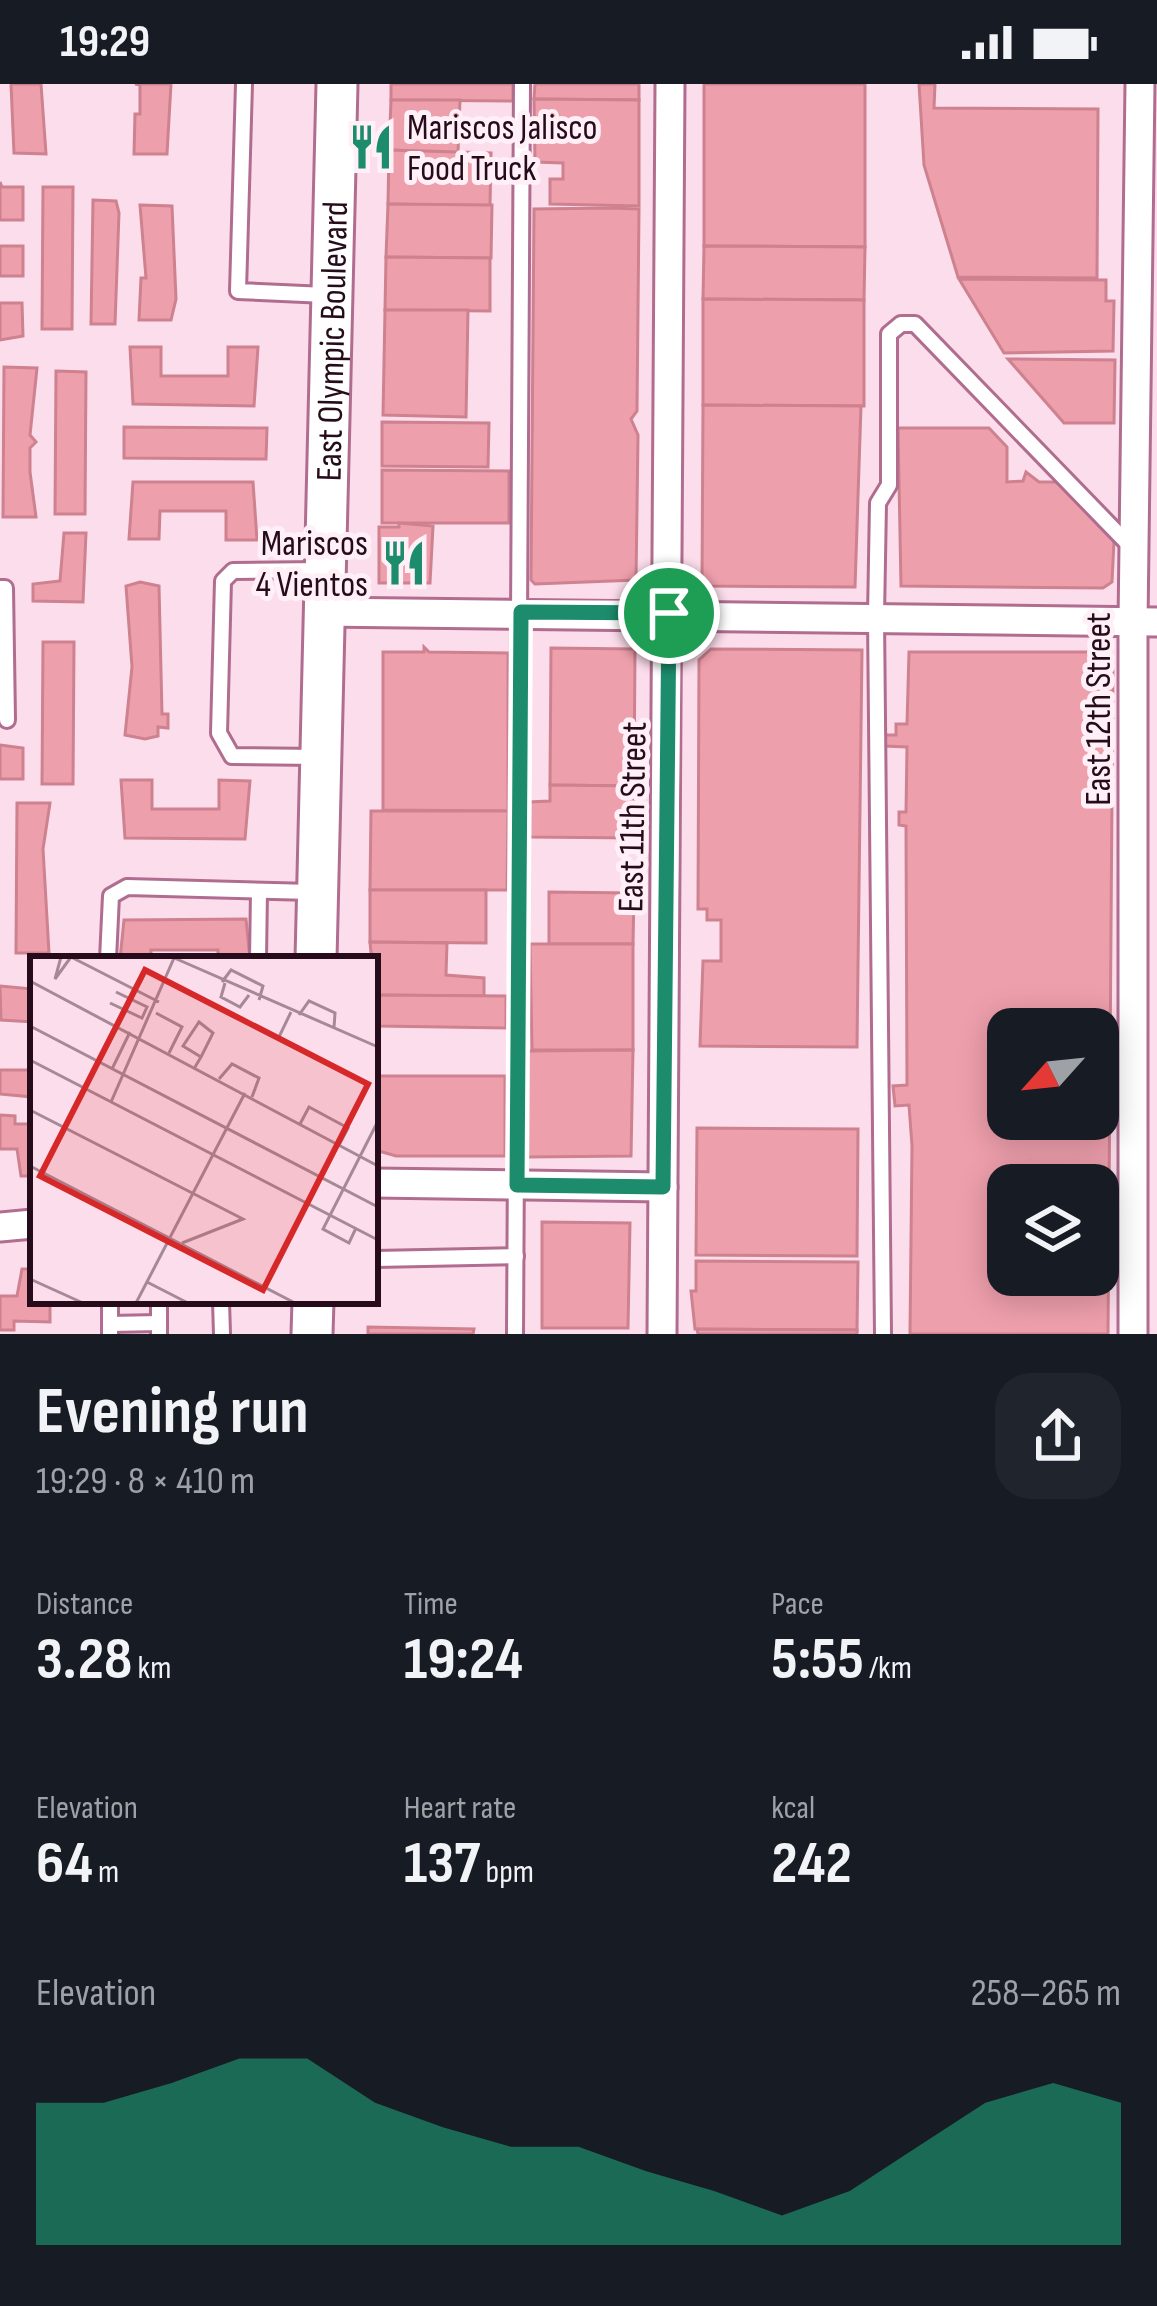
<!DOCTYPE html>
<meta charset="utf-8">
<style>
body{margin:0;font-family:"Sofia Sans Condensed",sans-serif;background:#20242c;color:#f1f3f6;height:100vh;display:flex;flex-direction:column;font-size:45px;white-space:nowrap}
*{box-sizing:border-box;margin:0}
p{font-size:39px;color:#9ea1a6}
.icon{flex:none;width:66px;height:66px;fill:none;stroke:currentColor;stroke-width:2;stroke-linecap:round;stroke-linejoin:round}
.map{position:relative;height:1250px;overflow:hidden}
.panel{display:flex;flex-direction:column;background:#171b24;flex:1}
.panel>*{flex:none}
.needle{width:78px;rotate:243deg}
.fabs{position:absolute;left:987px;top:924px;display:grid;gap:24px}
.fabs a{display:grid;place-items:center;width:132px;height:132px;border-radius:24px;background:#171b24;box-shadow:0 6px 30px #0003;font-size:60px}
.pin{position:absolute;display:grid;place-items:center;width:102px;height:102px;color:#fff;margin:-51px;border:6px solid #fff;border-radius:50%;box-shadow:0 3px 12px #0007}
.round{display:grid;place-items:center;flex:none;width:126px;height:126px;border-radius:36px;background:#20242c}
.headline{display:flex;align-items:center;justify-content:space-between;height:204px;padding:0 36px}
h1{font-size:66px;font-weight:700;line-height:90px}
.figures{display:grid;grid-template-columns:repeat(3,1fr);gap:18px;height:204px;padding:12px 36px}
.figures div{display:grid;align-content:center}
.figures b{font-size:60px;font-weight:700}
.figures small{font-size:33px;font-weight:400}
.figures p{font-size:33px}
.chart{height:336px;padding:24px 36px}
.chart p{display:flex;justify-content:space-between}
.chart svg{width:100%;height:216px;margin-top:12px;fill:#1c8c6c;opacity:.7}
.status{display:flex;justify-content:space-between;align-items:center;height:84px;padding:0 60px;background:#171b24;direction:ltr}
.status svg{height:33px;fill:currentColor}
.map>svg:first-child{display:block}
</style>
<div class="status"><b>19:29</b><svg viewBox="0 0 49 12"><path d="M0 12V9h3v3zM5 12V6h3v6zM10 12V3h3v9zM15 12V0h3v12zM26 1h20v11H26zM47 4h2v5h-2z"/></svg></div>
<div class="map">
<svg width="1157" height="1250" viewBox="0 0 1157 1250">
<rect width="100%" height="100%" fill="#fcddeb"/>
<g fill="#ee9fac" stroke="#ce818f" stroke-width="3" fill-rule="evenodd">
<path d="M11,0h30l5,70 -32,-1z"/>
<path d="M171,0l-4,70h-33l1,-40h5v-29l-5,-1z"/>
<path d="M391,0h122v17l-122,-1z"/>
<path d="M535,0h104v16l-105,-1z"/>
<path d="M704,0h161v163l-161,-1z"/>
<path d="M919,0h16l-1,24 164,1 -1,169 -139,-1 -34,-112z"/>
<path d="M534,15l105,1v106l-89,-2v-25h13v-16l-28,-1z"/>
<path d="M391,16h69l-2,53 -69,-3z"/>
<path d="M389,66l102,3 -1,53 -102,-2z"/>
<path d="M0,98l2,5h21v33h-23z"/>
<path d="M43,103h30l-1,142h-30z"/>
<path d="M93,116l23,1 3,12 -4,111h-24z"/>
<path d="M388,120l104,1 -1,53 -105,-1z"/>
<path d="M140,121l32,1 4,93 -5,21h-32l2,-42h5z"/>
<path d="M609,124l30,1 -2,202 -6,8 7,16 -2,145 -101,4 -4,-4 3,-371z"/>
<rect x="0" y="162" width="23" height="30"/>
<path d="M704,162l161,1 -1,53 -161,-1z"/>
<path d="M386,173l104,1v53l-105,-1z"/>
<path d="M959,195l147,1v21h8l-1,50 -109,2z"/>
<path d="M703,215l161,1v106l-161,-1z"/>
<path d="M0,219h22l1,33 -23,4z"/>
<path d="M385,226h83l-2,107 -83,-2z"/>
<path d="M130,263h31v29h67v-29h30l-4,59 -121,-2z"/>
<path d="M1008,275l107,1 -1,63h-50z"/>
<path d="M4,283l33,1 -7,67 6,7 -6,6v24l6,45h-33z"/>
<path d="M56,287l30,1 -1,142h-30z"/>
<path d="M703,321l158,1 -6,181 -153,-1z"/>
<path d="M382,338l107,1 -1,44 -106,-1z"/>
<path d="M124,343l143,1 -1,31 -142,-1z"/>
<path d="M898,344h91l18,19v35l16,-1 3,-9 13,10h19l56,59 -2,41 -9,6 -202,-2z"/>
<path d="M382,386l127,1v52h-127z"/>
<path d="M133,398h120l4,58h-31v-29h-66l-1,28h-30z"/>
<path d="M399,439l34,3 -3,57h-51v-56h20z"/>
<path d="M64,449h22l-3,69 -50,-1v-17l27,-3z"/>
<path d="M140,498l19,4 3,128h6v14l-10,-1v9l-13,3 -20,-4 7,-68 -6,-81z"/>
<path d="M43,558h31l-1,142h-31z"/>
<path d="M424,563l5,5 79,1v158l-125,-1v-158h41z"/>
<path d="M551,564l84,1 -1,137 -84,-1z"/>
<path d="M711,565l151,1 -5,397 -157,-1 3,-85h18v-41h-14v-11h-9l1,-249z"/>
<path d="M909,568h196l8,8 -5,674h-198l2,-188 -3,-41 -14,1 -2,-20 14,-1 -1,-259 -7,-1v-13h7l1,-65 -22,-1v-11h11v-11h11zM1008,945h90v90h-90zM1008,1101h90v90h-90z"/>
<path d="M0,661l23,3v31h-23z"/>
<path d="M121,696h31v29h67v-29l31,1 -5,58 -120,-1z"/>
<path d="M550,701l84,1v52l-105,-1v-35l21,-1z"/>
<path d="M17,719h33l-7,46 6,104h-33z"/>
<path d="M371,727h137l-1,79h-137z"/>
<path d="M370,806h116v53l-116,-1z"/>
<path d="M549,808l85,1 -1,51h-84z"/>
<path d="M246,835l4,40h-32v-9h-67v9h-31l4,-39z"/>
<path d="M370,858l77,1 -1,32 38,3v18l-109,-1z"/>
<path d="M530,860h103v106h-101z"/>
<path d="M0,902l33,3v33l-32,-2z"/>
<path d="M375,911l131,1v32l-127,-2z"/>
<path d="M633,966l-2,106 -104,1 1,-106z"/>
<path d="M0,986h33v27l-33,-3z"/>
<path d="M376,992h129v80h-109l-17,-5z"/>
<path d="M0,1031l15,1v8h18v52h-12l-4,-27h-17z"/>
<path d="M697,1044l161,1 -1,127 -161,-1z"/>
<path d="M542,1138l88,1 -2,105h-86z"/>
<path d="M696,1177l162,1 -1,68 -162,-1 -4,-38h5z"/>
<path d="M22,1185h11v32h17v21l-36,-1v9h-14v-34h17z"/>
<path d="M368,1243l106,2 -1,5h-105z"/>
<path d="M697,1245l160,1v4h-159z"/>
</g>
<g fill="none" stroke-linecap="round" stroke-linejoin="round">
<g stroke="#b06d8f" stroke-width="20">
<g id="service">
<path d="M244,0l-6,207 88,4"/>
<path d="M0,504h5l2,132"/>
<path d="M319,673l-87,-1 -13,-23 4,-152 10,-10 88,-1"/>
<path d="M108,875l3,-63 16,-9 185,5"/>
<path d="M258,875l1,-68"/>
<path d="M375,1175l141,-3"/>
<path d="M159,1217v33"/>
<path d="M221,1217l1,33"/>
<path d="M110,1240l49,-1"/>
<path d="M110,1250v-33"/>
<path d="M515,1250l7,-1250"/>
<path d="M883,1250l-7,-717 2,-114 11,-18v-151l12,-10h14l215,222"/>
</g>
</g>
<g stroke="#b06d8f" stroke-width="33">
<g id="minor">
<path d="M321,528l836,10"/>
<path d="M375,1099l288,4"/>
<path d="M0,1143l33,-3"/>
<path d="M662,1250l8,-1250"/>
<path d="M1133,1250v-712l7,-538"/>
</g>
</g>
<g stroke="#b06d8f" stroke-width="45">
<g id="secondary">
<path id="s1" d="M316,875l21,-875"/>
<path d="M312,1250l1,-33"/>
</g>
</g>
<use href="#service" stroke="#fff" stroke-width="14"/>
<use href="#minor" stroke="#fff" stroke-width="27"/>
<use href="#secondary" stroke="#fff" stroke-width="39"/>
</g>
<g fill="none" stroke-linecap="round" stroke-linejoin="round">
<g stroke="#fff" stroke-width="24">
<path id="route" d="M521,528l148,1 -6,574 -146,-2z"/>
</g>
<use href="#route" stroke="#1c8c6c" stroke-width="15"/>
</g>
<defs>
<g id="restaurant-bare" transform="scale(3.6)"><path d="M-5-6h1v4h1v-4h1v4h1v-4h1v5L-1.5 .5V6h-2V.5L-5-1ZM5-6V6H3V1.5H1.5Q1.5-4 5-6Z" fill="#1c8c6c" stroke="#ffeff6" stroke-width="2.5" paint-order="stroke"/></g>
</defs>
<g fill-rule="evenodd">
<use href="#restaurant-bare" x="371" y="63"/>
<use href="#restaurant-bare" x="404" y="479"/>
</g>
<g text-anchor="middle" stroke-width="10" stroke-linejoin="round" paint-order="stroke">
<g font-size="36" fill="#260c1a" stroke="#ffeff6" text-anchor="start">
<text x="407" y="55">Mariscos Jalisco<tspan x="407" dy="41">Food Truck</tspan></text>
<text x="368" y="471" text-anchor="end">Mariscos<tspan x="368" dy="41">4 Vientos</tspan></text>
</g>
<g font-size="36" fill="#260c1a" stroke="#ffeff6">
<text dy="13" stroke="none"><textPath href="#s1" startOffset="618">East Olympic Boulevard</textPath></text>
<text transform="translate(1097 625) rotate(-90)" y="13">East 12th Street</text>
<text transform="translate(631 733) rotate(-89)" y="13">East 11th Street</text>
</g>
</g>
<g transform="translate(30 872)">
<rect width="348" height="348" fill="#fcddeb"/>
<path fill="none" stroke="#a68997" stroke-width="3" d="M31,1l-6,22 16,-22M41,1l88,45M142,1l206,90M0,25l348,185M192,26l9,-12 32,16 -4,14M195,27l-4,14 19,10 9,-12M80,47l32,15 5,-11 -31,-15M126,57l26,14 -13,26M269,59l10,-14 26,12 -1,15M0,70l348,181M224,71l24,12 13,-27M0,104l348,180M165,111l6,-10 12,-24 -14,-11 -16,24 18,11M82,113l18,-37M189,123l13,-15 27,14 -7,19M81,146l63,-144M0,154l213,109 -61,24M270,168l9,-17 39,21 -9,17M0,210l265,137M326,272l-7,15 -26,-14 55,-108M0,323l53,24M117,326l41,21M106,347l109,-210"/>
<path fill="#d62828" fill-opacity="0.15" stroke="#d62828" stroke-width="6" d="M115,14l223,114 -105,206 -223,-114z"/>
<rect width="348" height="348" fill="none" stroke="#260c1a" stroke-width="6"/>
</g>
</svg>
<div class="fabs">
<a><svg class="needle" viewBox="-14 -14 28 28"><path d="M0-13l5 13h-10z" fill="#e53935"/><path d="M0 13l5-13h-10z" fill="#9ea1a6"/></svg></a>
<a><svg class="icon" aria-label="layers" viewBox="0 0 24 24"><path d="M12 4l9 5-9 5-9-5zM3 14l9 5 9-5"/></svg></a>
</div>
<div class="pin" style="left:669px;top:529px;background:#1e9e55"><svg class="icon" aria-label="arrive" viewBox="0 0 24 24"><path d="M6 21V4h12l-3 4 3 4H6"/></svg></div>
</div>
<section class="panel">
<div class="headline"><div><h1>Evening run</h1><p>19:29 · 8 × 410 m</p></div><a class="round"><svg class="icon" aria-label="share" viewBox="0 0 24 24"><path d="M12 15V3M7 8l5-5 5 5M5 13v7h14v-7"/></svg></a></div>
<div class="figures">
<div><p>Distance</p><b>3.28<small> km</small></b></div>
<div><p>Time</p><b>19:24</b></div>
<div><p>Pace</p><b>5:55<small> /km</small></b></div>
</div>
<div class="figures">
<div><p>Elevation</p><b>64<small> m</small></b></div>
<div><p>Heart rate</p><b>137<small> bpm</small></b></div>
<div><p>kcal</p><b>242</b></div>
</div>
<div class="chart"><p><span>Elevation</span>258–265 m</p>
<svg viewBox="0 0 160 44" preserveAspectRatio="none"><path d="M0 44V15L10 15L20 11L30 6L40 6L50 15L60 20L70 24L80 24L90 29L100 33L110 38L120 33L130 24L140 15L150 11L160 15V44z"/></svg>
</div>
</section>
